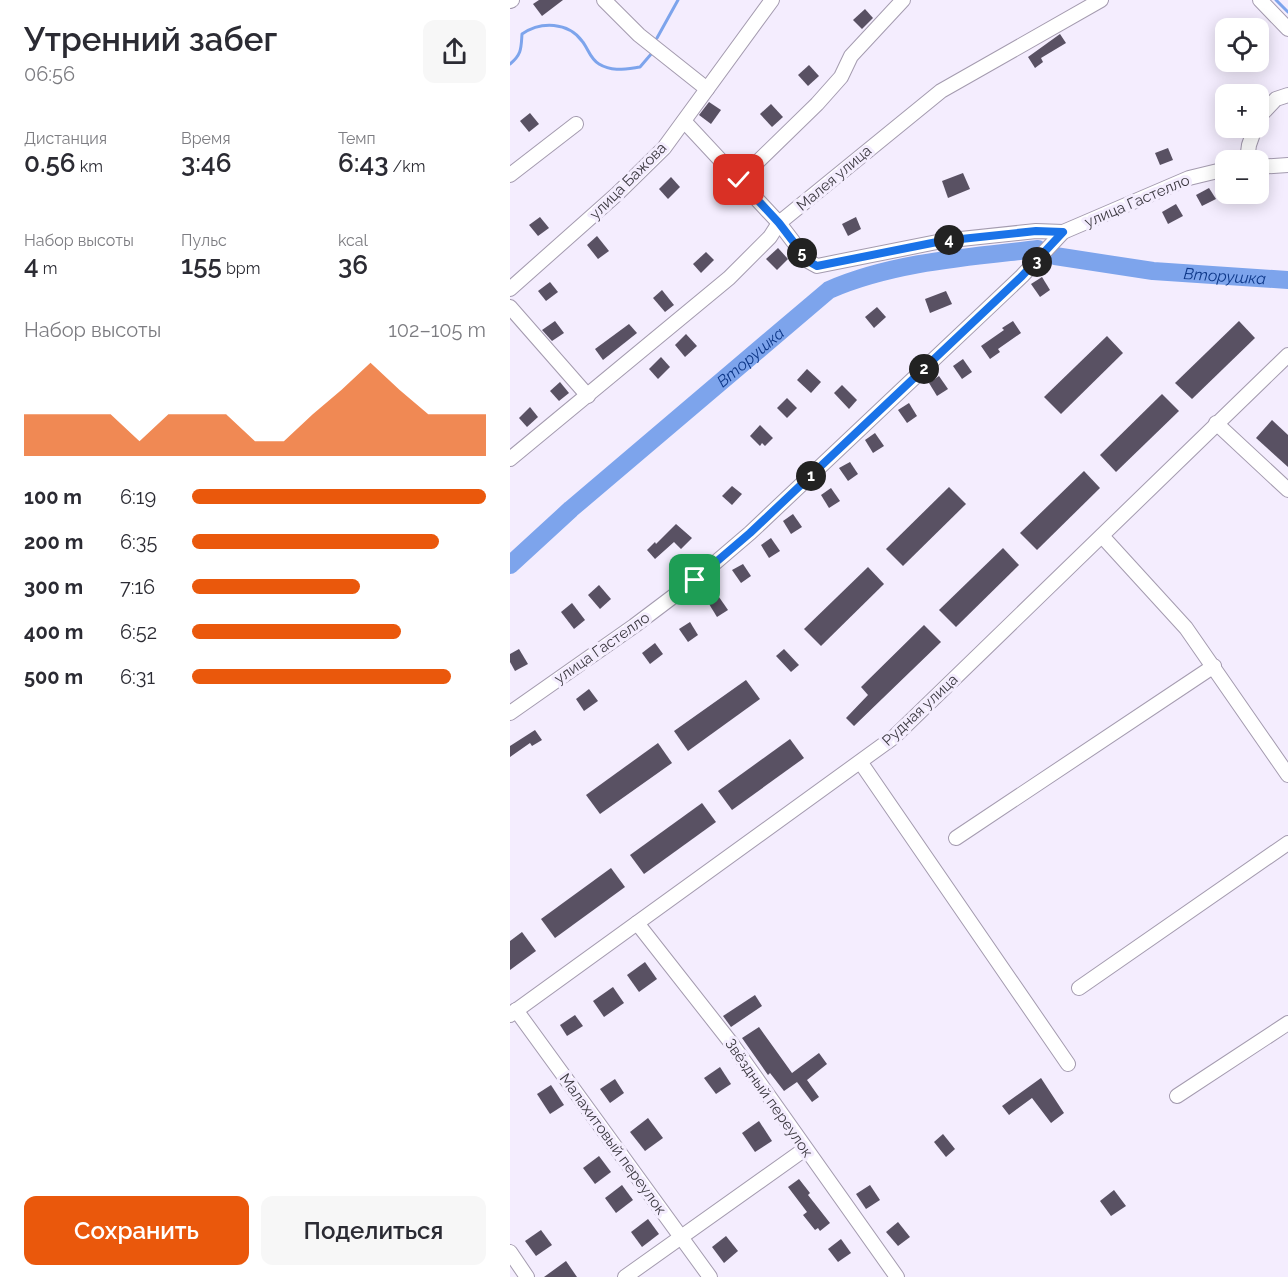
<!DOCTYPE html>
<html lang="ru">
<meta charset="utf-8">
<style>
body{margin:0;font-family:Raleway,sans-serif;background:#f7f7f7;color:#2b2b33;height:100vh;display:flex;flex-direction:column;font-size:22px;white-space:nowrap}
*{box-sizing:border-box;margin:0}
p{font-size:20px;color:#7c7c81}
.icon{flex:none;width:33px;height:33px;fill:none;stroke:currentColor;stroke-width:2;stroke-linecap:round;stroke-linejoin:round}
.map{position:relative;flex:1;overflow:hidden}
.drawer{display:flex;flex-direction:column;background:#fff;width:510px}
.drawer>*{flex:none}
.buttons{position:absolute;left:705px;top:18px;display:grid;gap:12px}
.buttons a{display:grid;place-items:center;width:54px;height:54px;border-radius:12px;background:#fff;box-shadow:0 3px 15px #0003;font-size:30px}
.pin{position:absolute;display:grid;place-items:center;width:51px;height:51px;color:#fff;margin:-26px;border-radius:12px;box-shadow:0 3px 9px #0006}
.km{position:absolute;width:30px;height:30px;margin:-15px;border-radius:50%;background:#222;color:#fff;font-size:16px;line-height:30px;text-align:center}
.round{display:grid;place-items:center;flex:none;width:63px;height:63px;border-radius:12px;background:#f7f7f7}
.summary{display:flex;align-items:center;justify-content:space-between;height:102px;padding:0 24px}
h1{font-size:33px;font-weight:600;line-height:45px}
.figures{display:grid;grid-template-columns:repeat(3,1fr);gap:9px;height:102px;padding:6px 24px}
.figures div{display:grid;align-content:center}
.figures b{font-size:26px;font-weight:600}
.figures small{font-size:16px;font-weight:400}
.figures p{font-size:16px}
.chart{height:168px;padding:12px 24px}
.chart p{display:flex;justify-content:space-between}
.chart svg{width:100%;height:108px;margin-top:6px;fill:#ea580c;opacity:.7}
.cta{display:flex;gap:12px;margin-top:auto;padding:12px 24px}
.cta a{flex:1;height:69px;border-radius:12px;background:#ea580c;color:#fff;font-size:24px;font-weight:600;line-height:69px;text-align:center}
.cta a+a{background:#f7f7f7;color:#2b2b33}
ul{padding:0 24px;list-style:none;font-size:20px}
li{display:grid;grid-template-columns:96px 72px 1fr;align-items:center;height:45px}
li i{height:15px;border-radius:8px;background:#ea580c}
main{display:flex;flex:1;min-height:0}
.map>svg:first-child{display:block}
</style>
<main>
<section class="drawer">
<div class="summary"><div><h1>Утренний забег</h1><p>06:56</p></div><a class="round"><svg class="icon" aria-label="share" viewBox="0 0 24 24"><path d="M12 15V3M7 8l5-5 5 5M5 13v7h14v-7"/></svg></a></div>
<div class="figures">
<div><p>Дистанция</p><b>0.56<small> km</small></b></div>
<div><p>Время</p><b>3:46</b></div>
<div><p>Темп</p><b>6:43<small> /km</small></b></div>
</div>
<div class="figures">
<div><p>Набор высоты</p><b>4<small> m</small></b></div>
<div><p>Пульс</p><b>155<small> bpm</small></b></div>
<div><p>kcal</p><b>36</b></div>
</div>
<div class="chart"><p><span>Набор высоты</span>102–105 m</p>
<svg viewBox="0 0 160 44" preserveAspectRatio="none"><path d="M0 44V27L10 27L20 27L30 27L40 38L50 27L60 27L70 27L80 38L90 38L100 27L110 17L120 6L130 17L140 27L150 27L160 27V44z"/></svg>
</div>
<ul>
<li><b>100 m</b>6:19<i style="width:100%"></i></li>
<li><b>200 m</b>6:35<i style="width:84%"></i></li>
<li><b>300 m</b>7:16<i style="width:57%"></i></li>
<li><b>400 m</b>6:52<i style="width:71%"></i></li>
<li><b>500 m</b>6:31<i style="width:88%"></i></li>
</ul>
<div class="cta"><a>Сохранить</a><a>Поделиться</a></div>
</section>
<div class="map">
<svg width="778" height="1277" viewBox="0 0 778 1277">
<rect width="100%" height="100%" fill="#f4edfe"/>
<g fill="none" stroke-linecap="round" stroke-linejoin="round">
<g stroke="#7da4ec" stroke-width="3">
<path d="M766,0l12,12"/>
<path d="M147,38l21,-38"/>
<path d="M0,64c12,-10 11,-16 12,-30 19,-13 46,-12 60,7 6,7 8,18 17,23 13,8 26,5 41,3l12,-14"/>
</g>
<g stroke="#7da4ec" stroke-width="18">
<path id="s1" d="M545,256l98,15 135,9"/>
<path id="s2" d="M0,565l61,-56 258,-219c64,-28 140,-33 209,-41"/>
</g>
</g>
<g fill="#595163">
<path d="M29,0h24l-21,16 -9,-12z"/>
<path d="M355,9l8,9 -11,11 -9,-9z"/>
<path d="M550,34l6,9 -25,15 2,4 -8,6 -7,-11z"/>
<path d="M299,65l10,11 -11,10 -10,-11z"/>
<path d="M199,102l12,8 -10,14 -12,-9z"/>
<path d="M261,104l12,13 -11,10 -12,-13z"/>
<path d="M20,113l9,11 -10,8 -9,-11z"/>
<path d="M658,148l5,12 -13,5 -5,-12z"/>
<path d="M453,173l7,16 -22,9 -6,-17z"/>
<path d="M161,177l9,10 -12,12 -9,-10z"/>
<path d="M699,188l7,11 -14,7 -6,-11z"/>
<path d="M666,204l7,12 -15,8 -6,-12z"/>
<path d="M30,217l9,11 -11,8 -9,-11z"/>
<path d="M346,217l5,12 -13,7 -6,-12z"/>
<path d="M87,236l12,15 -11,8 -11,-14z"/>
<path d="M268,248l10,11 -11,11 -11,-11z"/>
<path d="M196,252l8,8 -13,13 -8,-9z"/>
<path d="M532,277l8,13 -10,7 -9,-13z"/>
<path d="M40,282l8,10 -12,9 -8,-10z"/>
<path d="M152,290l12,15 -9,7 -12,-14z"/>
<path d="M436,291l6,13 -22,9 -5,-14z"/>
<path d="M367,307l9,10 -12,11 -9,-11z"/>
<path d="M45,321l9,12 -12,8 -10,-11z"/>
<path d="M503,321l8,12 -23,16 2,3 -10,7 -9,-13 23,-16 -2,-2z"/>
<path d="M729,321l16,17 -63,61 -17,-16z"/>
<path d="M119,324l8,9 -34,27 -8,-11z"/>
<path d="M176,334l11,12 -12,11 -10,-12z"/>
<path d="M597,336l16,17 -62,61 -17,-17z"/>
<path d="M151,357l9,10 -12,12 -9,-10z"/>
<path d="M453,359l9,13 -10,7 -9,-13z"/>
<path d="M297,369l14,13 -10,11 -14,-13z"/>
<path d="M429,376l9,13 -11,7 -8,-13z"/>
<path d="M50,382l9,11 -10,8 -9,-10z"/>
<path d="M332,385l15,15 -8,9 -15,-16z"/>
<path d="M652,394l17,17 -63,61 -16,-17z"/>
<path d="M277,398l10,10 -10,10 -10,-10z"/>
<path d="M399,403l8,13 -10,7 -9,-13z"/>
<path d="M20,407l8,10 -11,10 -8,-9z"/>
<path d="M762,420l16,15v32l-32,-29z"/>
<path d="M250,425l13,13 -8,8 -3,-3 -2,3 -10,-10z"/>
<path d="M365,433l9,13 -11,7 -8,-13z"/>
<path d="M340,462l8,12 -10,7 -9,-13z"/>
<path d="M574,471l16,17 -63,62 -17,-17z"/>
<path d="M222,486l10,8 -10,11 -10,-9z"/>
<path d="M439,487l17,17 -63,62 -17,-17z"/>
<path d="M321,488l9,13 -11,7 -8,-13z"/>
<path d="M283,514l9,13 -11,7 -8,-13z"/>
<path d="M166,524l16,14 -11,11 -7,-7 -19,17 -8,-9 8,-8 1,2z"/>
<path d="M261,538l9,13 -11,7 -8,-13z"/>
<path d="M493,548l16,17 -63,62 -17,-17z"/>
<path d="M233,564l8,12 -10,7 -9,-13z"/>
<path d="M358,567l16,17 -63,62 -17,-17z"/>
<path d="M89,585l12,14 -11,10 -12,-14z"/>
<path d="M209,597l9,13 -11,7 -8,-13z"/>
<path d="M62,603l13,17 -11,9 -13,-17z"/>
<path d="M180,622l8,13 -10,7 -9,-13z"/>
<path d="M414,625l17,17 -87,84 -8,-8 22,-23 -7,-8z"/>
<path d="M145,643l8,11 -13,10 -8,-11z"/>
<path d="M9,649l9,15 -13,7 -5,-9v-8z"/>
<path d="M274,649l15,16 -8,7 -15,-16z"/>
<path d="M236,680l14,19 -72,52 -14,-20z"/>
<path d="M79,689l9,12 -14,10 -8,-12z"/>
<path d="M25,730l7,10 -10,6 -2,-3 -20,14v-11z"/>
<path d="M280,739l14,19 -72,52 -14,-19z"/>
<path d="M148,743l14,20 -72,51 -14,-19z"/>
<path d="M192,803l14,19 -72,52 -14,-19z"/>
<path d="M101,868l14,19 -70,51 -14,-19z"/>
<path d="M12,932l14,19 -26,19v-29z"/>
<path d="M135,962l12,17 -18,13 -12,-17z"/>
<path d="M103,987l11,16 -20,14 -11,-16z"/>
<path d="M245,995l7,11 -31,21 -8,-11z"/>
<path d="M65,1015l8,11 -16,10 -7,-11z"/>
<path d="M249,1027l33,46 27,-20 8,11 -20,16 12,17 -7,5 -15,-20 -13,9 -14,-18 -2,2 -26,-37z"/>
<path d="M210,1067l11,17 -15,10 -12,-16z"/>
<path d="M531,1078l23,35 -13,10 -19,-25 -23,17 -7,-9z"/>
<path d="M105,1079l9,14 -14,10 -10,-14z"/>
<path d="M41,1085l13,20 -14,9 -13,-20z"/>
<path d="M138,1118l15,20 -18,13 -15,-19z"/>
<path d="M249,1121l13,20 -17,11 -13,-19z"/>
<path d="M433,1134l12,15 -9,8 -12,-15z"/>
<path d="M89,1156l12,16 -16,12 -12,-16z"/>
<path d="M289,1179l11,14 -2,2 22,28 -10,8 -2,-3 -3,2 -12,-15 4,-3 -19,-25z"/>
<path d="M112,1185l11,15 -17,13 -11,-15z"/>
<path d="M360,1185l10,15 -14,9 -10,-15z"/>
<path d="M604,1190l12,16 -15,10 -11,-15z"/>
<path d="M138,1219l11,15 -17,13 -11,-15z"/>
<path d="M388,1222l12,15 -12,9 -12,-14z"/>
<path d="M31,1230l11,15 -16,11 -11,-15z"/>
<path d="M216,1236l12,15 -14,12 -12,-16z"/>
<path d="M331,1239l10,14 -13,9 -10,-13z"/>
<path d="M56,1261l11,16h-33z"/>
</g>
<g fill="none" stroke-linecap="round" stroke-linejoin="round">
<g stroke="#a49baf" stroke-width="16">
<g id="minor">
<path d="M94,0l35,35 68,54"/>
<path d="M750,0l28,29"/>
<path d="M0,1l2,-1"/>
<path d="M748,118l18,-19 12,-4"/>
<path d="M174,121l95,102 29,38 9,5 125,-25 94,-10 27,1"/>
<path d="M737,160l2,-15 6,-17"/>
<path d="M748,167l30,-2"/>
<path d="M0,175l66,-51"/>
<path d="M229,180l78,-76 24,-27 10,-21 52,-56"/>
<path d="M0,289l107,-95 47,-46 108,-148"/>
<path d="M0,307l78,89"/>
<path d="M706,423l72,67"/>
<path d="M0,459l219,-181 41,-41 9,-14 162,-132 160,-91"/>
<path d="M592,536l84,92 102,147"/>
<path d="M0,713l124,-87 61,-46 55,-47 272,-257 41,-44 126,-54 37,-9"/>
<path d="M351,763l207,301"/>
<path d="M446,838l258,-172"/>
<path d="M127,923l95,121 165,233"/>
<path d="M569,988l209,-145"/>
<path d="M6,1010l194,267"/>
<path d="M0,1015l384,-278 394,-382"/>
<path d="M667,1096l111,-73"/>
<path d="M0,1252l17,25"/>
<path d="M115,1277l180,-128"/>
</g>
</g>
<use href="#minor" stroke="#fff" stroke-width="14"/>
</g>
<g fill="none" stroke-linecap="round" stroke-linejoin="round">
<g stroke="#fff" stroke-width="12">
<path id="route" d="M185,580l55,-47 272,-257 41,-44 -27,-1 -94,10 -125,25 -9,-5 -29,-38 -40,-43"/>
</g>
<use href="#route" stroke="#1a73e8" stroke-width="8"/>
</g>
<g text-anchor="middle" stroke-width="6" stroke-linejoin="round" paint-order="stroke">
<g font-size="15" fill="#3c3941" stroke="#f4edfe">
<text transform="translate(324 178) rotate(-40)" y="5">Малея улица</text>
<text transform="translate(118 181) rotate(-45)" y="5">улица Бажова</text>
<text transform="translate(627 201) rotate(-23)" y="5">улица Гастелло</text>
<text transform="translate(92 648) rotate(-35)" y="5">улица Гастелло</text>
<text transform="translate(410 710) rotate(-43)" y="5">Рудная улица</text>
<text transform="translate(259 1098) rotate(55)" y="5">Звёздный переулок</text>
<text transform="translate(103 1144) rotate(54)" y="5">Малахитовый переулок</text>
</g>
<g font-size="16" font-style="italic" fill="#0e3889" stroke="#f4edfe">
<text dy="6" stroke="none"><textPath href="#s1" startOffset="171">Вторушка</textPath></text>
<text dy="6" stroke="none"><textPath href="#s2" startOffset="318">Вторушка</textPath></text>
</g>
</g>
</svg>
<div class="buttons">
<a><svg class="icon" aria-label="locate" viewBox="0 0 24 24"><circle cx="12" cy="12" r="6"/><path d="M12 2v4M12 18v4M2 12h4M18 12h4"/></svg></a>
<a>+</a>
<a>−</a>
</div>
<div class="pin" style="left:185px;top:580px;background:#1e9e55"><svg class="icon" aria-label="arrive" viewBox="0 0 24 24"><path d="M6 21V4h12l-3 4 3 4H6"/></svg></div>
<div class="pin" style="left:229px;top:180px;background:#d93025"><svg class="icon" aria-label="check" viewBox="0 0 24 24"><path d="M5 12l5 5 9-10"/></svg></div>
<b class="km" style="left:301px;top:476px">1</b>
<b class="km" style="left:414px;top:369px">2</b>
<b class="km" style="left:527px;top:262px">3</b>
<b class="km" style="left:439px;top:240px">4</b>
<b class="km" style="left:292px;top:253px">5</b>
</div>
</main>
